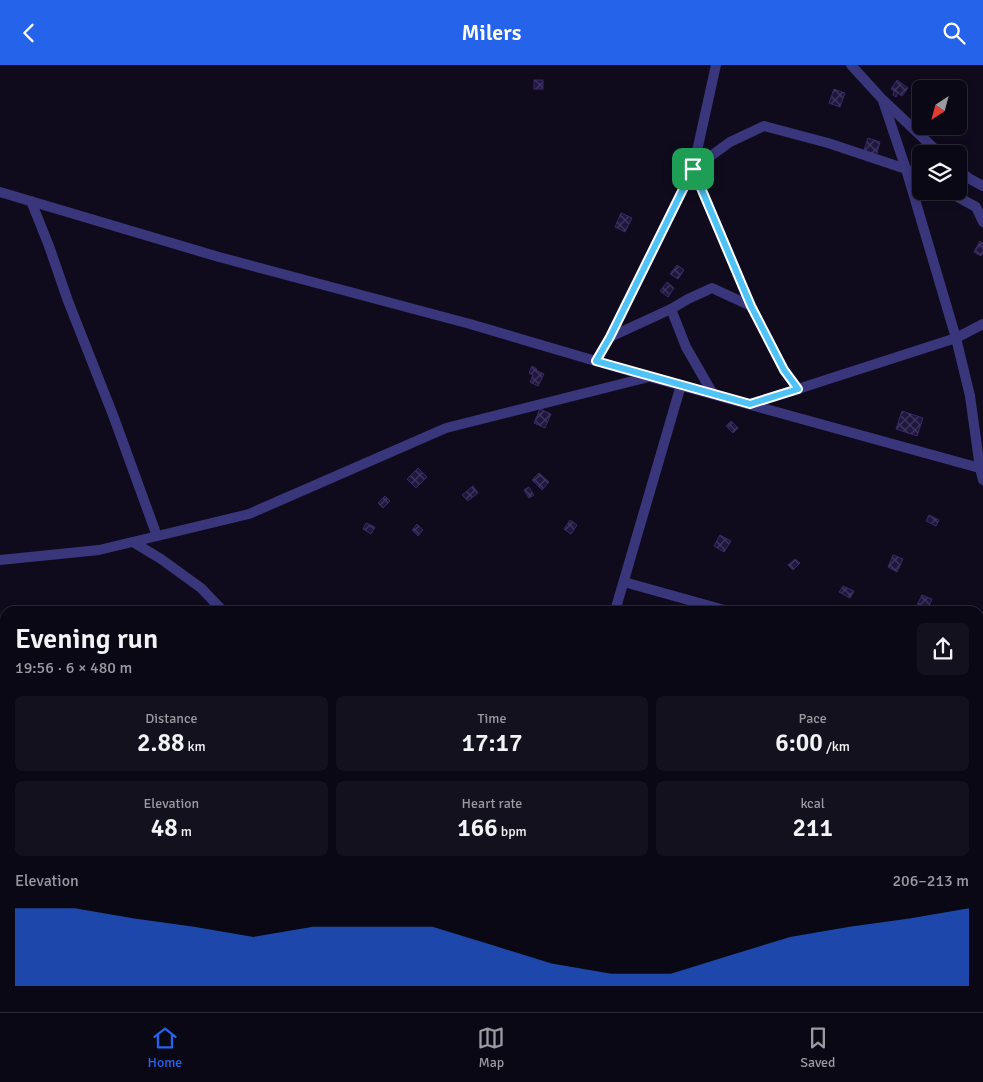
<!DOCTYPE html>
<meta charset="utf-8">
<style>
body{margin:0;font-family:Signika,sans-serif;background:#14111f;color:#f1f3f6;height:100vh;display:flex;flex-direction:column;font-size:19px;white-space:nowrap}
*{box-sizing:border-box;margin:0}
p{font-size:16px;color:#9a9aa1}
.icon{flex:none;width:28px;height:28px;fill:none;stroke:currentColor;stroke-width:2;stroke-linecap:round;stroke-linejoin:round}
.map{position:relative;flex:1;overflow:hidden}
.drawer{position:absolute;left:0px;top:541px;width:984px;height:406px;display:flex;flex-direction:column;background:#0b0816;border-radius:15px 15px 0 0;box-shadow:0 2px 8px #0003,0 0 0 1px #2b2935}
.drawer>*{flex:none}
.needle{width:32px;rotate:216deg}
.fabs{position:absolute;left:912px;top:15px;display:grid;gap:10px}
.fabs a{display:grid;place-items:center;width:55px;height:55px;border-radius:8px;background:#0b0816;box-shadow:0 2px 8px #0003,0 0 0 1px #2b2935;font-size:25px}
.pin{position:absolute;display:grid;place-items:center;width:42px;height:42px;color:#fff;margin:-21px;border-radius:10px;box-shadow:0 2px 8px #0006}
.round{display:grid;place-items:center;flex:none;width:52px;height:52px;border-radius:8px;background:#14111f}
.summary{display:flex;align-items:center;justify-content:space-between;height:85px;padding:0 15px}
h1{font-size:28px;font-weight:600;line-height:38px}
.metrics{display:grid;grid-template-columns:repeat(3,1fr);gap:8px;height:85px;padding:5px 15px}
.metrics div{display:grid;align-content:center;border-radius:8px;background:#14111f;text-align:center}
.metrics b{font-size:25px;font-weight:600}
.metrics small{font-size:14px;font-weight:400}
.metrics p{font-size:14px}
.chart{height:140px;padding:10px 15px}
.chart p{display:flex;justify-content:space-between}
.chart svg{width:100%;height:90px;margin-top:5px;fill:#2563eb;opacity:.7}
header{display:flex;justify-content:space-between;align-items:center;height:65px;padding:0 15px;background:#2563eb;color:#fff;font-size:22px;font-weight:600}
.tab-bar{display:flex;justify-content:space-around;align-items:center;height:70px;border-top:1px solid #2b2935;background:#0b0816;font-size:14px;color:#9a9aa1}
.tab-bar a{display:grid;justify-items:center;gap:2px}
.tab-bar .selected{color:#2563eb}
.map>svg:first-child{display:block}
</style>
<header><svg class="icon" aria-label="back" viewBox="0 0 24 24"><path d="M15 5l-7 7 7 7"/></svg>Milers<svg class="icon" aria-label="search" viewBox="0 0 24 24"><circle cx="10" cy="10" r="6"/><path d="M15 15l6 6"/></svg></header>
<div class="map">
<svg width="983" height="947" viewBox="0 0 983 947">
<defs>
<pattern id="building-cross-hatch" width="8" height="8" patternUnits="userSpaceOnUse" patternTransform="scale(1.25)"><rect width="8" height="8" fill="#20173e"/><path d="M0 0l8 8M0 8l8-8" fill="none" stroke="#3f375b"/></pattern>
</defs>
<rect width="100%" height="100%" fill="#0f0b1d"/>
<g fill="url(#building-cross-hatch)" stroke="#38296a">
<rect x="534" y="15" width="9" height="9"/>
<path d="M897,15l11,8 -6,8 -4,-3 -2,4 -3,-2 1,-4 -3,-2z"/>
<path d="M834,24l11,4 -5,14 -11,-4z"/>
<path d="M868,73l12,4 -4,15 -13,-4z"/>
<path d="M621,148l11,5 -7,14 -10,-5z"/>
<path d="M980,176l3,2v10l-2,3 -7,-4z"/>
<path d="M677,200l7,5 -6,9 -8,-5z"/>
<path d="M667,217l7,6 -6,9 -8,-6z"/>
<path d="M532,301l5,3 -1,1 8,4 -6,12 -8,-4 3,-7 -4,-2z"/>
<path d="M540,344l11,5 -6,14 -11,-5z"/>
<path d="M902,346l21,7 -6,18 -21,-7z"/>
<path d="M731,356l7,7 -5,5 -7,-7z"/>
<path d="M418,403l9,9 -11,11 -9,-9z"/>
<path d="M539,408l10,9 -7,8 -10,-10z"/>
<path d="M473,421l5,7 -10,8 -6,-6z"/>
<path d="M529,422l5,8 -5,3 -5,-8z"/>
<path d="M385,431l5,5 -7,7 -5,-5z"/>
<path d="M929,450l10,5 -3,6 -10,-5z"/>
<path d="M570,455l7,5 -6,9 -7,-5z"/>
<path d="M366,458l9,4 -4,7 -8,-5z"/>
<path d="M417,459l6,6 -5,6 -6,-6z"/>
<path d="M720,470l11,6 -7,11 -10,-6z"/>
<path d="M893,490l10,4 -6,13 -9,-5z"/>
<path d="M795,494l5,4 -7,7 -5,-5z"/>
<path d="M843,521l11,5 -4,7 -11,-6z"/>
<path d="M922,530l10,4 -5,12 -11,-4z"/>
</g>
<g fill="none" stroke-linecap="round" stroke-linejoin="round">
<g stroke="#3a367c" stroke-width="10">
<path d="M716,0l-23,104 58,137"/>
<path d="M851,0l32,35 57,54"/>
<path d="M883,36l23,68 15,8"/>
<path d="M959,105l11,9 13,7"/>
<path d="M947,126l29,16 7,15"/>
<path d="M0,127l219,65 251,67 180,53 333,92"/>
<path d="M31,136l18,45 19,55 45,114 44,121"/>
<path d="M983,259l-27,14 14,58 10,72 3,12"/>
<path d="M610,272l83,-168 37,-27 34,-16 64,17 78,26 50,169 -205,66"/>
<path d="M596,296l14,-24 61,-28"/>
<path d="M713,329l-27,-47 -15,-38 17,-10 24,-11 39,18 33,64 14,19"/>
<path d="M133,477l28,17 40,29 22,23"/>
<path d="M0,495l99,-10 150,-36 197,-86 203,-51"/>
<path d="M624,517l104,29"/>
<path d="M615,546l66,-226"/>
<path d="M979,626l4,1"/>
<path d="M0,650h5"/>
<path d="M979,763l4,1"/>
<path d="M979,928h4"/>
<path d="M979,942l4,1"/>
<path d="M492,947l2,-5"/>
<path d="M597,947l6,-5"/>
<path d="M823,947l1,-5"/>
<path d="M907,947l1,-5"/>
</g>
</g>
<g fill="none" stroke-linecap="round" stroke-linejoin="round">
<g stroke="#fff" stroke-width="10">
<path id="route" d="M693,104l58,137 33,64 14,19 -48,15 -154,-43 14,-24z"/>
</g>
<use href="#route" stroke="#4fc3f7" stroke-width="6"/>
</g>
</svg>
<div class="fabs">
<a><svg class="needle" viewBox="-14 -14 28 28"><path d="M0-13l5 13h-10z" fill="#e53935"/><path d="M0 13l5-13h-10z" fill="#9a9aa1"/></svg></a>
<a><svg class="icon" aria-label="layers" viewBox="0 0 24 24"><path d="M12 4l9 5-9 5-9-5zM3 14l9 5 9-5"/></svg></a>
</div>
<div class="pin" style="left:693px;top:104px;background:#1e9e55"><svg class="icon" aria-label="arrive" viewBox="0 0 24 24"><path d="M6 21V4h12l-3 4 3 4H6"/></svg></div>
<section class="drawer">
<div class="summary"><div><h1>Evening run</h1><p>19:56 · 6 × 480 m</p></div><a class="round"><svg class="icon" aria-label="share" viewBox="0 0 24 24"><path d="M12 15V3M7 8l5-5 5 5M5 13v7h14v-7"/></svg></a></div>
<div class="metrics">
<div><p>Distance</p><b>2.88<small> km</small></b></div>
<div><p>Time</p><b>17:17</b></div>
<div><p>Pace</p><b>6:00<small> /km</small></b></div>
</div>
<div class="metrics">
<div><p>Elevation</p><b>48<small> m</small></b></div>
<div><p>Heart rate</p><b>166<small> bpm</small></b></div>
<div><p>kcal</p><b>211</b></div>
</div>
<div class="chart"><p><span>Elevation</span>206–213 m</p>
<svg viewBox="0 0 160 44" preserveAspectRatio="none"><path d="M0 44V6L10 6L20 11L30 15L40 20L50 15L60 15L70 15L80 24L90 33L100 38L110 38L120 29L130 20L140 15L150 11L160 6V44z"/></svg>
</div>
</section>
</div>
<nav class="tab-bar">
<a class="selected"><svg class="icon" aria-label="home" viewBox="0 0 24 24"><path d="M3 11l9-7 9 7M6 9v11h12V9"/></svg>Home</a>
<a><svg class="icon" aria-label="map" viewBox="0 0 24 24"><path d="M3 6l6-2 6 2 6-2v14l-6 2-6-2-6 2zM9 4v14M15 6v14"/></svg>Map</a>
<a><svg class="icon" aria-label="saved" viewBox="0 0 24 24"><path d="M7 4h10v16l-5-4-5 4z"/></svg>Saved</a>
</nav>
